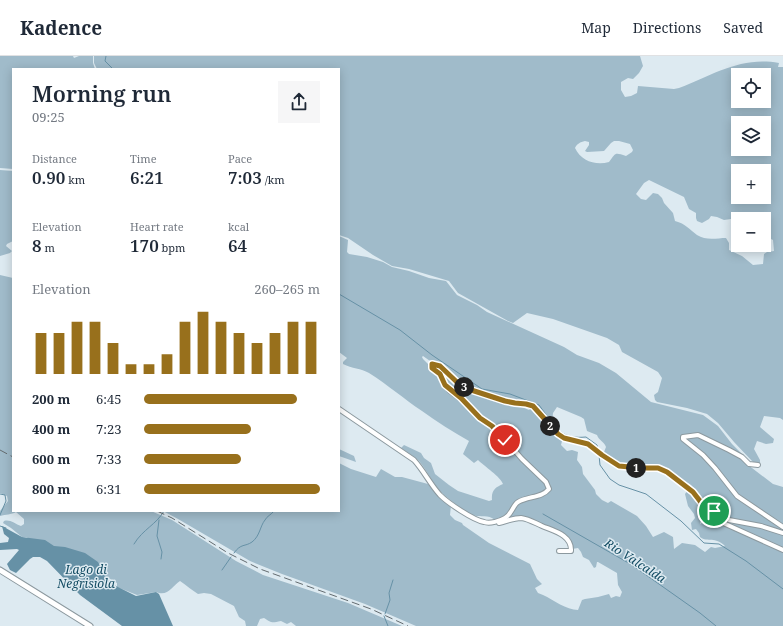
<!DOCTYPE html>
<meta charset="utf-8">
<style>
body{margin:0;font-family:"Noto Serif",serif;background:#f6f6f7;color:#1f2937;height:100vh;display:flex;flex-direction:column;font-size:15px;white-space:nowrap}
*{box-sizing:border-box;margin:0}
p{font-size:13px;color:#747a83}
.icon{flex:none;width:22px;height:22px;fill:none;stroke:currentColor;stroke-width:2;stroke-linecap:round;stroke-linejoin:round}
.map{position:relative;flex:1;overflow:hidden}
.side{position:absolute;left:12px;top:12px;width:328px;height:444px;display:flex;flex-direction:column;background:#fff;border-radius:0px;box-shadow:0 2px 10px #0003}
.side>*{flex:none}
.fabs{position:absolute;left:731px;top:12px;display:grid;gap:8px}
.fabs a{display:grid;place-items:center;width:40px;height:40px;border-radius:0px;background:#fff;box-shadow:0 2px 10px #0003;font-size:20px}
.pin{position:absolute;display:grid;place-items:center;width:34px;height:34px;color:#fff;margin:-17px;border:2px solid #fff;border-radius:50%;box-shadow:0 1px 4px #0007}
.km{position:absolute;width:20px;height:20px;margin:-10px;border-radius:50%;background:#222;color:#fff;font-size:11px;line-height:20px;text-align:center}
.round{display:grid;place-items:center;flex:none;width:42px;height:42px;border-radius:0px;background:#f6f6f7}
.summary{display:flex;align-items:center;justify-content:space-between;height:68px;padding:0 20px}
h1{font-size:22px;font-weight:600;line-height:30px}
.figures{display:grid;grid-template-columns:repeat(3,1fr);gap:6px;height:68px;padding:4px 20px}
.figures div{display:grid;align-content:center}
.figures b{font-size:17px;font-weight:600}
.figures small{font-size:11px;font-weight:400}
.figures p{font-size:11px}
.chart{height:112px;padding:8px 20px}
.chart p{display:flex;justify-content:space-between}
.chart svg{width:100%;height:72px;margin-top:4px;stroke:#98701c;stroke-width:6}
ul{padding:0 20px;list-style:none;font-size:13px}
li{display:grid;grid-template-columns:64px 48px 1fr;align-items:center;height:30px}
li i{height:10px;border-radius:5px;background:#98701c}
header{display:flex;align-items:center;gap:24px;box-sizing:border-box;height:56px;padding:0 20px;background:#fff;border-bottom:1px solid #e0e1e3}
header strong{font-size:19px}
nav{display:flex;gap:22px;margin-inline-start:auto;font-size:14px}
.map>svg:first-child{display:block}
</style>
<header>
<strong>Kadence</strong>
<nav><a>Map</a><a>Directions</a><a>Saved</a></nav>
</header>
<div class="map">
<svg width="783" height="570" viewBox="0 0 783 570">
<rect width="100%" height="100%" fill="#ddeaf1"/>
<g fill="#a0bbca" fill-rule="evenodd">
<path d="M0,0h73l1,2 5,-2h14v7l2,6h-82v100l-13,-1z"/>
<path d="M94,0h546l3,10 -4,7 -6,6 -5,-1 -7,4v8l4,7 6,-1 6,-3 1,-7 36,3 5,-1c34,-13 62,-32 100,-25l-1,4h5v353l-3,-2 -16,-2 -4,11 14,12 -1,4 -7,1 -9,-3 -3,8 6,11v3l-2,1 -5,-2 -19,-20 -16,-19 -11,-9 -20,-6 -30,-6 -2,-2 -1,-5 4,-3 4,-14 -4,-6 -36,-20 -3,-7 -12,-7 -54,-19 -26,-6 -14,10 -5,-2 -50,-28 -9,-12 -40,-12 -17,-3 -19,-11 -25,-17 -9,-3v-166h-242l-3,-6zM738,19h26v26h-26zM738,67h26v26h-26zM585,85l4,1v3l-4,6 2,1 17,-1 7,-8 3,-2h5l11,3 3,6 -1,2 -6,4c-12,-4 -10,-3 -17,6 -13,4 -28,-1 -34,-14 2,-4 5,-6 10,-7zM738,115h26v26h-26zM649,124l35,17 5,12 7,4v5l1,3 5,2 7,-4 2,-3 6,1 7,3 14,-2 26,1v22l3,1 4,-3 2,1 1,11 -7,1 -3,2 -1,10 -10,1 -11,-9 -13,-6v-7l-3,-5c-9,0 -20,3 -29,-3 -8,-6 -11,-11 -22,-14l-2,-8 -9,-10 -2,-5 -4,-4 -5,-1 -7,7 -5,-1 -5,-5 8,-11z"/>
<path d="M0,114l13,1v70l-6,3 -1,2 6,5 -2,2 -10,3z"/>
<path d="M339,180l9,4 -1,12 2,2 18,3 16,5 9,5 17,4 20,7 17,3 11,14 20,10 10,7 77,35 13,8 22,8 17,10 35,29 52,13 15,11 14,18 19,19 -47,-27 -21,1 26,25 28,35 46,32v3l-51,-13 -11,-4 -18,-14 -12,-16 -17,-10 -21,-9h-23l-8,-2 -5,-1 -13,-11 2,-5c-2,-6 -7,-6 -9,-12l-10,-4 -3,-12 -3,-2 -24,-10 -4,6 -1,11 -17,-18 -43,-11 -28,-10 -41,-29 -1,1 1,2 16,16 3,8 49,44 7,10 49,48v5l-7,4 -22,6 -10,15 -13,5c-7,-6 -14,-2 -23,-5 -7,-4 -16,-10 -23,-16 -15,-11 -19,-25 -30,-38 -5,-5 -12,-9 -18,-13l3,-3 17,8 3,5 7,5 4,11 14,11 9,6 31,10 3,-1c-1,-10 4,-13 11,-16 -2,-7 -19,-18 -25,-24l-4,3 -11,-9 6,-13c-16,-9 -32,-19 -47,-30 -18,-12 -34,-26 -53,-38 -8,-5 -17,-4 -26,-9v-2l4,-4 -8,-6z"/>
<path d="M0,219l13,3v233h138l21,9 64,41 27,14 85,28 54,23h-106l-5,-4 -4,2 -6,-3c-10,2 -9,2 -17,-3l-4,1 -3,7h-11l-1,-5 -6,-4 -5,-11 -23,-12 -7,-1 -6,1c-6,-4 -11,-8 -18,-13 -8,5 -12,16 -24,11l-19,3 -20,-8v-4l-10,-6 -81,-40h-4l-11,-9 -8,-5 1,-2c6,-2 11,3 17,5l3,-2v-5l-8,-7c-5,3 -10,2 -16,4v-5l8,-10 -1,-5 -7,-3z"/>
<path d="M433,310l5,1 24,21 55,17 12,5 1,-1 -10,-4c17,-1 25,19 36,29l-1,2 7,5 -1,4 6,6 5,-1 6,2 -1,8 5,7 1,7 12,16 1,4 6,6 6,3 3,-2 26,15 9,10 7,11 11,-5 9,5 1,12 8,-6 13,2 10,7 6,-5 4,1 10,-2c-10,-10 -17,-3 -25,-9l-1,-4 -3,-4 -4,1 -1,-7 4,-5 -1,-4 -6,-8 -3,-12 3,-4 18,21 -4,5 -2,8 6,-3 7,4h13l57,27v74h-367l-51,-22 -83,-30 -32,-13 -72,-42 -15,-8h176v-48l12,6 25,8 5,-8 14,8h7l26,7 6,7 17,14 -1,10 5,5 7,3 1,2 26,18 41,21 7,15 5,5 -7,4 3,5 5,2c11,5 23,15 35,15l4,-10 3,-1 13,-2 11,-3 2,4 5,-2 4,1 2,-5 -4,-7 -1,-12 -19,-11h-1l-1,5 -2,1 -5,-8 -6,-3 -2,-5 -3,-4 -6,1 -4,-7 -8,-7 -36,-17 -21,4 9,-8 5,-10 2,-1c9,-3 35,-5 31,-19l-88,-87 -16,-13 -2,-5z"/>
<path d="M697,381l6,1 38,21 11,9 21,16 10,3v39l-45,-31 -54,-56z"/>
<path d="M339,393l15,7 2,6 -17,-6z"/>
<path d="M713,457l7,4 33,8 30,9v15l-54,-25z"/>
</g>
<path fill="#6691a6" d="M2,470l20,11 23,3 9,6 11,1 20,6 13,9 9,17 9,7 20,10 20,-4 3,2 14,32h-51l-42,-31 -33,-34 -7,-4h-7l-3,2 -14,14 -6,-3 -3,-6 12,-14 -2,-1 -17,1v-7l8,-1 1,-4 -5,-4z"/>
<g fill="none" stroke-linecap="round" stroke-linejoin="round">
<g stroke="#6691a6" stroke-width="1">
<path d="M106,0l-1,5 8,8"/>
<path d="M339,238l61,36 32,25 50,34 28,5 29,11 13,18"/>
<path d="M558,374c9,7 17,8 28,7l11,8 1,5"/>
<path d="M599,399l1,10 10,14 9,6 27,9 35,27 23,22 15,1 27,17 37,28"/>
<path d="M0,438l5,1 1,6 -6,14"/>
<path d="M543,458l89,51 68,48 16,13"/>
<path d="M159,464l-2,16 5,16 -1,7"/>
<path d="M0,470l6,2"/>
<path d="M134,488c9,-15 22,-19 30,-33"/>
<path d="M234,497c7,-10 11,-6 18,-11 8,-6 8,-16 13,-22 2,-4 6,-5 9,-9"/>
<path d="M222,514l9,-13"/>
<path d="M385,558l5,-14 -1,-7 4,-13"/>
<path d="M384,560l4,10"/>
</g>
<g stroke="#8c999f" stroke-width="6">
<g id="minor">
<path d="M339,353l75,51c10,11 16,24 26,35 8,8 33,25 44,27 6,2 16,-1 21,-4 7,-4 8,-13 13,-16 10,-6 24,-4 31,-13l-3,-7 -24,-23 -29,-33 -13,-8 -19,-19 -11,-8 -7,-8 -2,-9 -9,-6v-4l8,2 22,21 43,14 10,2h11l7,3 25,27 6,5 24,6 14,11 17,11 21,3 18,-1 9,4 26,20 17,22 11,8 62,28"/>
<path d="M758,409l-9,-1 -7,-7 -13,-7 -31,-15 -15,2v2l20,16 12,13 22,28 46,31"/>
<path d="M710,458l2,-4 9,6 8,4 32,6 22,7"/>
<path d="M499,467c8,-2 15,-5 22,-5 8,1 14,5 21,8 12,5 30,9 29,25h-12"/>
</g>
</g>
<g stroke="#8c999f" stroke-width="7">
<path id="major" d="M0,514l90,56"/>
</g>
<use href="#minor" stroke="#fff" stroke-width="4"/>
<use href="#major" stroke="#fff" stroke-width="5"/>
<g stroke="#646c70" stroke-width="1" stroke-dasharray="8 4" stroke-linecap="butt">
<path d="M0,394l13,7"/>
<path d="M157,455l15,7 56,35 32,16 111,40 37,17"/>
</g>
</g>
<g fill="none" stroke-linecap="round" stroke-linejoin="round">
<g stroke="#fff" stroke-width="8">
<path id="route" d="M505,384l-13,-14 -12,-8 -19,-20 -16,-13 -5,-11 -8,-6v-4l8,2 22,21 43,14 10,2 11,1 7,2 25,28 6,4 24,6 14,11 17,11 21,2h18l9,4 26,20 17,22 2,-4 2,1"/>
</g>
<use href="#route" stroke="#98701c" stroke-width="5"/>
</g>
<g text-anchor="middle" stroke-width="3" stroke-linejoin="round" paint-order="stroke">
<g font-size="12" font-style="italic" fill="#134c63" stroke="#ddeaf1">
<text transform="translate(635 505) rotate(33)" y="4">Rio Valcalda</text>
<text x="86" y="518">Lago di<tspan x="86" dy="14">Negrisiola</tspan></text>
</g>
</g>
</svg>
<div class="fabs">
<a><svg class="icon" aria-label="locate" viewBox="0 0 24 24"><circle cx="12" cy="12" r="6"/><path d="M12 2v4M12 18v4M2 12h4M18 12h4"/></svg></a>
<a><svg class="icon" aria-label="layers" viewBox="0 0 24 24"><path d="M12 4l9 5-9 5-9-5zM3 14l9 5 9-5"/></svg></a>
<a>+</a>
<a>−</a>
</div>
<div class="pin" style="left:714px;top:455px;background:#1e9e55"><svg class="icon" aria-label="arrive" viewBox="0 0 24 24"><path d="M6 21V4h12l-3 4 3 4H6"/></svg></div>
<div class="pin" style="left:505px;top:384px;background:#d93025"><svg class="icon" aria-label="check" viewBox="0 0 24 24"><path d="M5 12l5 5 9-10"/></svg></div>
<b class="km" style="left:636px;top:412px">1</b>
<b class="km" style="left:550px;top:370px">2</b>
<b class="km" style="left:464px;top:331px">3</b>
<section class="side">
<div class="summary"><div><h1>Morning run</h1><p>09:25</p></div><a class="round"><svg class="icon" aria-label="share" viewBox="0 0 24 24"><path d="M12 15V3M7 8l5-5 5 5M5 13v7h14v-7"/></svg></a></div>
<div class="figures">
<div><p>Distance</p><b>0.90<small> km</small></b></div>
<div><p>Time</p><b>6:21</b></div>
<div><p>Pace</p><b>7:03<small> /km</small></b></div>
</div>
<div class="figures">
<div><p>Elevation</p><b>8<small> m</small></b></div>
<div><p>Heart rate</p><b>170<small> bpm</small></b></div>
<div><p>kcal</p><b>64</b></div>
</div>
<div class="chart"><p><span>Elevation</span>260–265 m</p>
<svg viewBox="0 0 160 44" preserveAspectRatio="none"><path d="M5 44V19M15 44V19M25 44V12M35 44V12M45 44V25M55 44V38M65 44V38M75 44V32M85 44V12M95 44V6M105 44V12M115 44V19M125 44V25M135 44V19M145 44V12M155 44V12"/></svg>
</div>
<ul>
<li><b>200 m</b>6:45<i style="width:87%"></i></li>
<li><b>400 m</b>7:23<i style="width:61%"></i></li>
<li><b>600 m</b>7:33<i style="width:55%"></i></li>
<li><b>800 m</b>6:31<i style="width:100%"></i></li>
</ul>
</section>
</div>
